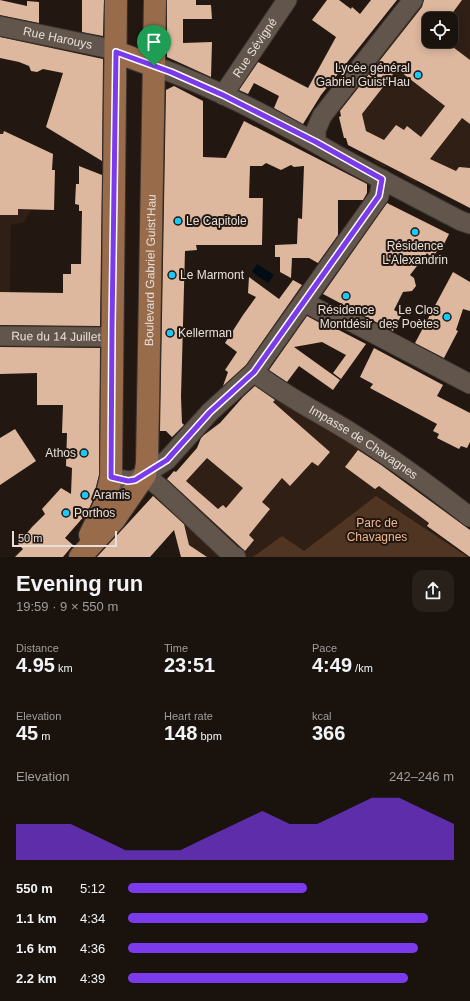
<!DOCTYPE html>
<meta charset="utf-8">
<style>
body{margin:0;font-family:Arial,sans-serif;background:#27201b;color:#f1f3f6;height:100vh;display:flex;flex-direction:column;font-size:15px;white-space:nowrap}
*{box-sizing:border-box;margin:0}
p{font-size:13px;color:#9f9e9d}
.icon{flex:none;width:22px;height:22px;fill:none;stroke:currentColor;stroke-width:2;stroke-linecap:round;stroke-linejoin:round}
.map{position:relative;height:557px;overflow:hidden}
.panel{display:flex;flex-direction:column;background:#1a120d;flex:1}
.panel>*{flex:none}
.fabs{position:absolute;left:422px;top:12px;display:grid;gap:8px}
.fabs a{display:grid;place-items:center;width:36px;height:36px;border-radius:8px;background:#1a120d;box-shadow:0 2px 10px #0003,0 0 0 1px #38322e;font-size:20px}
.scale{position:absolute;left:12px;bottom:10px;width:105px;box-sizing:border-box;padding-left:4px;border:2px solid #e7dfda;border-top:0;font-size:11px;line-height:14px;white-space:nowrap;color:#e7dfda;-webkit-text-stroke:3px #231811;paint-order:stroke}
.pin{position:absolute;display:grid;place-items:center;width:34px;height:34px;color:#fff;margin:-41px -17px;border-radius:50% 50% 50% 0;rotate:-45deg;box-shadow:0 0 4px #0007}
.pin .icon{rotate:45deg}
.round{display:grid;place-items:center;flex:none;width:42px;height:42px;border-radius:12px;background:#27201b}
.head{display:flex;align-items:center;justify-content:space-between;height:68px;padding:0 16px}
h1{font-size:22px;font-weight:800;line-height:30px}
.figures{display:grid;grid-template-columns:repeat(3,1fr);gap:6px;height:68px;padding:4px 16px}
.figures div{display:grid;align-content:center}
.figures b{font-size:20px;font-weight:800}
.figures small{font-size:11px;font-weight:400}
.figures p{font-size:11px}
.chart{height:112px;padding:8px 16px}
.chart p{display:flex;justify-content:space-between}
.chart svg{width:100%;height:72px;margin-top:4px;fill:#7c3aed;opacity:.7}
ul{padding:0 16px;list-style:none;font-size:13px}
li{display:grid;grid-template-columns:64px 48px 1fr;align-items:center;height:30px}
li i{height:10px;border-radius:5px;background:#7c3aed}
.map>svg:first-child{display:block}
</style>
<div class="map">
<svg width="470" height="557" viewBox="0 0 470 557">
<rect width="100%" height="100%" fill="#231811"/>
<g fill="#301f14" fill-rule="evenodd">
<path d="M424,0h46v208l-52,-27 -3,2 -11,-6v-2l-17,-9 -2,1 -11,-5 1,-3 -27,-14 -2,-7h-2l-5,-21 2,-1 -2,-8zM429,19h22v22h-22z"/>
<path d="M0,129l40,19 3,27 -1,35h-11l-7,12 -13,3 -1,67 -10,33z"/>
<path d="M257,382l102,67 -14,18 34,19 50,37 -2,4 41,30h-287l-10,-41 -20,-18 46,-49 -1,-2 2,-1 4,-9 17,-15 2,1z"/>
</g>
<path fill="#503523" d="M376,496l92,61h-215l29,-21 22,15z"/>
<path fill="#000d15" d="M257,264l17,11 -6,8 -16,-11z"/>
<g fill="#ddb79e" fill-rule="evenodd">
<path d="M0,0l27,6v-5l12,1v21l-39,-8z"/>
<path d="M82,0h22l-1,36 -21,-4z"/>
<path d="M167,0h29v5h15l1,14h-29v24l29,-1 -1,35 -44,-20z"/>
<path d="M327,0h12l12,9 1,-2 8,7 11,-14h26l-76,95 -18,29 -29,-16 5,-12 -25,-13 -6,11 -9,-4 19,-28 50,26 28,-51 -24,-17z"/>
<path d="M424,0h38l-14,19h-19v22h16l25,19v64l-8,-6 -32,41 26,12 3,-4 11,1v40l-122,-63 -2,-7h-2l-5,-21 2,-1 -1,-5 82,-104zM397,69l48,37 -24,31 -14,-11 -3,4 -8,-5 -12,15 -18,-9 -4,-17z"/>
<path d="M0,37l103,22 -1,102 -56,-34 17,-54 -20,-4 -6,3 -6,-1 -2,-5 -10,-4 -19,-4z"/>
<path d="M174,86l29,15v56l23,1 18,-37 123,63v9l-4,7h-25v35l-20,28 -9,-5h-17l-1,20 -11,-6v-15h-5v-12l22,-1 1,-26 4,1 2,-53 -10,1 -3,-2 -10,5 -15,-7 -4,3h-12l-1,32h14l-1,47h-66l1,5 -12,1 -4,146 1,26 2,2 -12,12 -6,-6h-6l6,-341z"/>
<path d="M4,131l49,23 -1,16h3l-1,40 -36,-1v6h-18v-81h3z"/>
<path d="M79,166l23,9 -2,151 -100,-1v-33l63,1v-19h8v-10h10l1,-53h-3v-6l-4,-1 1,-20h3z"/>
<path d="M387,203l62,31 -7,14 -2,-1 -8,11 -5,-5 -17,22 4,3 2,8 -4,5 -9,1 -9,18 8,4 -9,17 -70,-37z"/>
<path d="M453,272l17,10v29l-7,-2 -7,21 2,1 -14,27 -29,-15z"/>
<path d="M249,277l30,22 14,-19 9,5 -56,80 -23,21 5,-14 -3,-2 12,-18 -12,-9 18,-28 13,-18 -8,-4z"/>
<path d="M307,316l13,7 13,4 33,17 -25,35 -8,-6 13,-18 -24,-13 -28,5 46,33 -7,10 -34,-24 -12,16 -18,-12z"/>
<path d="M0,347l100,1 -1,127 -7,27 -5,11 -22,25 8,7 -10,12h-48l8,-8 -5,-5 14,-17 13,-13 -3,-5 19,-21 10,6 1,-26 -6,-2 1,-33h-5l1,-28h-26v-32l-37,1z"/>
<path d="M374,348l69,37 -6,11 33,17v29l-3,6 -6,-2 -2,3 -22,-11 2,-4 -6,-3 4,-7 -67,-36 3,-4 -13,-7z"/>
<path d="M255,386l20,14 -2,2 57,50 -12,14 -6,-4 -22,24 -8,-8 -20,24 8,7 -21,26 5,5 -9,11 -78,-72 7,-8 2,1 21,-24 4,-10 3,-3 16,-12 23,-26zM207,458l36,30 -17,20 -3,-3 -5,4 -32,-28z"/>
<path d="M15,429l21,32 -36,24v-47z"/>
<path d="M358,450l23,15 89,65v27l-43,-31 2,-3 -50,-37 -4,3 -30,-22z"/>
<path d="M153,496l31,28 5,21 18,12h-26l-7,-27 -24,27h-53z"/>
</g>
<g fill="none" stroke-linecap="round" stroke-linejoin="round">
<g stroke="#3c3431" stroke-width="21">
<g id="minor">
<path id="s1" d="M0,26l106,22 10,4"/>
<path d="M154,66c63,22 123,55 181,88 41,23 84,45 126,67l9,3"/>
<path id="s2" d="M223,95l64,-95"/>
<path d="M316,142v-12l6,-14 91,-116"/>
<path d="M304,302l21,11 25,8 120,63"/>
<path id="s3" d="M0,336l111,1"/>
<path id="s4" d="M254,372c32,25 68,42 101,63 40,25 78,53 115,82"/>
<path d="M145,475l17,14 70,66 4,2"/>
<path d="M111,477l17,4 7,-1 32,-20 43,-48 44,-40 125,-176 3,-17"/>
</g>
</g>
<g stroke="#3c3431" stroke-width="24">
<g id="major">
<path d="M116,52l38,14"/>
<path d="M90,535l14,-29 7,-29 5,-477"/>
<path id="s5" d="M80,557l34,-37 31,-45 2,-12 8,-463"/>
</g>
</g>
<use href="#minor" stroke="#62554c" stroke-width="19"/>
<use href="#major" stroke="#986b4b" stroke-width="22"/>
</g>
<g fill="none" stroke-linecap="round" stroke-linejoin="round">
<g stroke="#fff" stroke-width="8">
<path id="route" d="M116,52l55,20 52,23 93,47 66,37 -3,17 -125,176 -44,40 -43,48 -32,20 -7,1 -17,-4 1,-150z"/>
</g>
<use href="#route" stroke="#7c3aed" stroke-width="5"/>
</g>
<g fill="#18cafc" stroke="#231811" stroke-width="1.5">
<circle cx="418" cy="75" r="4"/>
<circle cx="178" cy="221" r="4"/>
<circle cx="415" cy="232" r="4"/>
<circle cx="172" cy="275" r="4"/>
<circle cx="346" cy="296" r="4"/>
<circle cx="447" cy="317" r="4"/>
<circle cx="170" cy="333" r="4"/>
<circle cx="84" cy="453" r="4"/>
<circle cx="85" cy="495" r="4"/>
<circle cx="66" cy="513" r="4"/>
</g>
<g text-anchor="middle" stroke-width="4" stroke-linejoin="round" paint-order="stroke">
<g font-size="12" fill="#e7dfda" stroke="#231811">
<text dy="4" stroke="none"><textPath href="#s1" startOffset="59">Rue Harouys</textPath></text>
<text dy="4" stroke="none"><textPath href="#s2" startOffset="57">Rue Sévigné</textPath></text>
<text dy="4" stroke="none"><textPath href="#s5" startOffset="310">Boulevard Gabriel Guist'Hau</textPath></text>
<text dy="4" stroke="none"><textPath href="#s3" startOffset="56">Rue du 14 Juillet</textPath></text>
<text dy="4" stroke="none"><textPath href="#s4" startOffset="130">Impasse de Chavagnes</textPath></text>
</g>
<g font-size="12" fill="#e7dfda" stroke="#231811" text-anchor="start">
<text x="410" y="72" text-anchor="end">Lycée général<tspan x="410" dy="14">Gabriel Guist'Hau</tspan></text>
<text x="186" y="225">Le Capitole</text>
<text x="415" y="250" text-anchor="middle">Résidence<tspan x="415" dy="14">L'Alexandrin</tspan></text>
<text x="180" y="279">Le Marmont</text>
<text x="346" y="314" text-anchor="middle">Résidence<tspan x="346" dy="14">Montdésir</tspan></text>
<text x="439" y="314" text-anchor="end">Le Clos<tspan x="439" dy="14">des Poètes</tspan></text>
<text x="178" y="337">Kellerman</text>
<text x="76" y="457" text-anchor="end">Athos</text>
<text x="93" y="499">Aramis</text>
<text x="74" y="517">Porthos</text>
</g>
<g font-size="12" fill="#f1b68f" stroke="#231811">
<text x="377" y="527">Parc de<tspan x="377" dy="14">Chavagnes</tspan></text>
</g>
</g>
</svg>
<div class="fabs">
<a><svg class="icon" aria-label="locate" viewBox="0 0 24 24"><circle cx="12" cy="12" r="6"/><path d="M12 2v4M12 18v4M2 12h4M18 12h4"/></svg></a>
</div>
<div class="scale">50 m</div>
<div class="pin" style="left:154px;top:66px;background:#1e9e55"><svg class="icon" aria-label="arrive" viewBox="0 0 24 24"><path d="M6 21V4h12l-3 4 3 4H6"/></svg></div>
</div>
<section class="panel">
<div class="head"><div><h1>Evening run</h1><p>19:59 · 9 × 550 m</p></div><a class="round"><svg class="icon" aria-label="share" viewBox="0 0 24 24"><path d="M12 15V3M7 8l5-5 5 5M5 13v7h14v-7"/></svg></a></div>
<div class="figures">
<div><p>Distance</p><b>4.95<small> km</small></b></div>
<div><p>Time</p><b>23:51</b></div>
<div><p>Pace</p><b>4:49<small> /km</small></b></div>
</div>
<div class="figures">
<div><p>Elevation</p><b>45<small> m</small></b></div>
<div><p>Heart rate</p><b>148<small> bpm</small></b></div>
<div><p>kcal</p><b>366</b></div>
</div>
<div class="chart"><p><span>Elevation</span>242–246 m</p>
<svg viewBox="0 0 160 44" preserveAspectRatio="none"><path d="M0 44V22L10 22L20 22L30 30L40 38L50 38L60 38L70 30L80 22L90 14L100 22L110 22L120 14L130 6L140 6L150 14L160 22V44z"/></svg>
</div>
<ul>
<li><b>550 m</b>5:12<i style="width:55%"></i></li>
<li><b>1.1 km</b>4:34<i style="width:92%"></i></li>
<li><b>1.6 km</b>4:36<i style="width:89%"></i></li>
<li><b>2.2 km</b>4:39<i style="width:86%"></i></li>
</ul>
</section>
